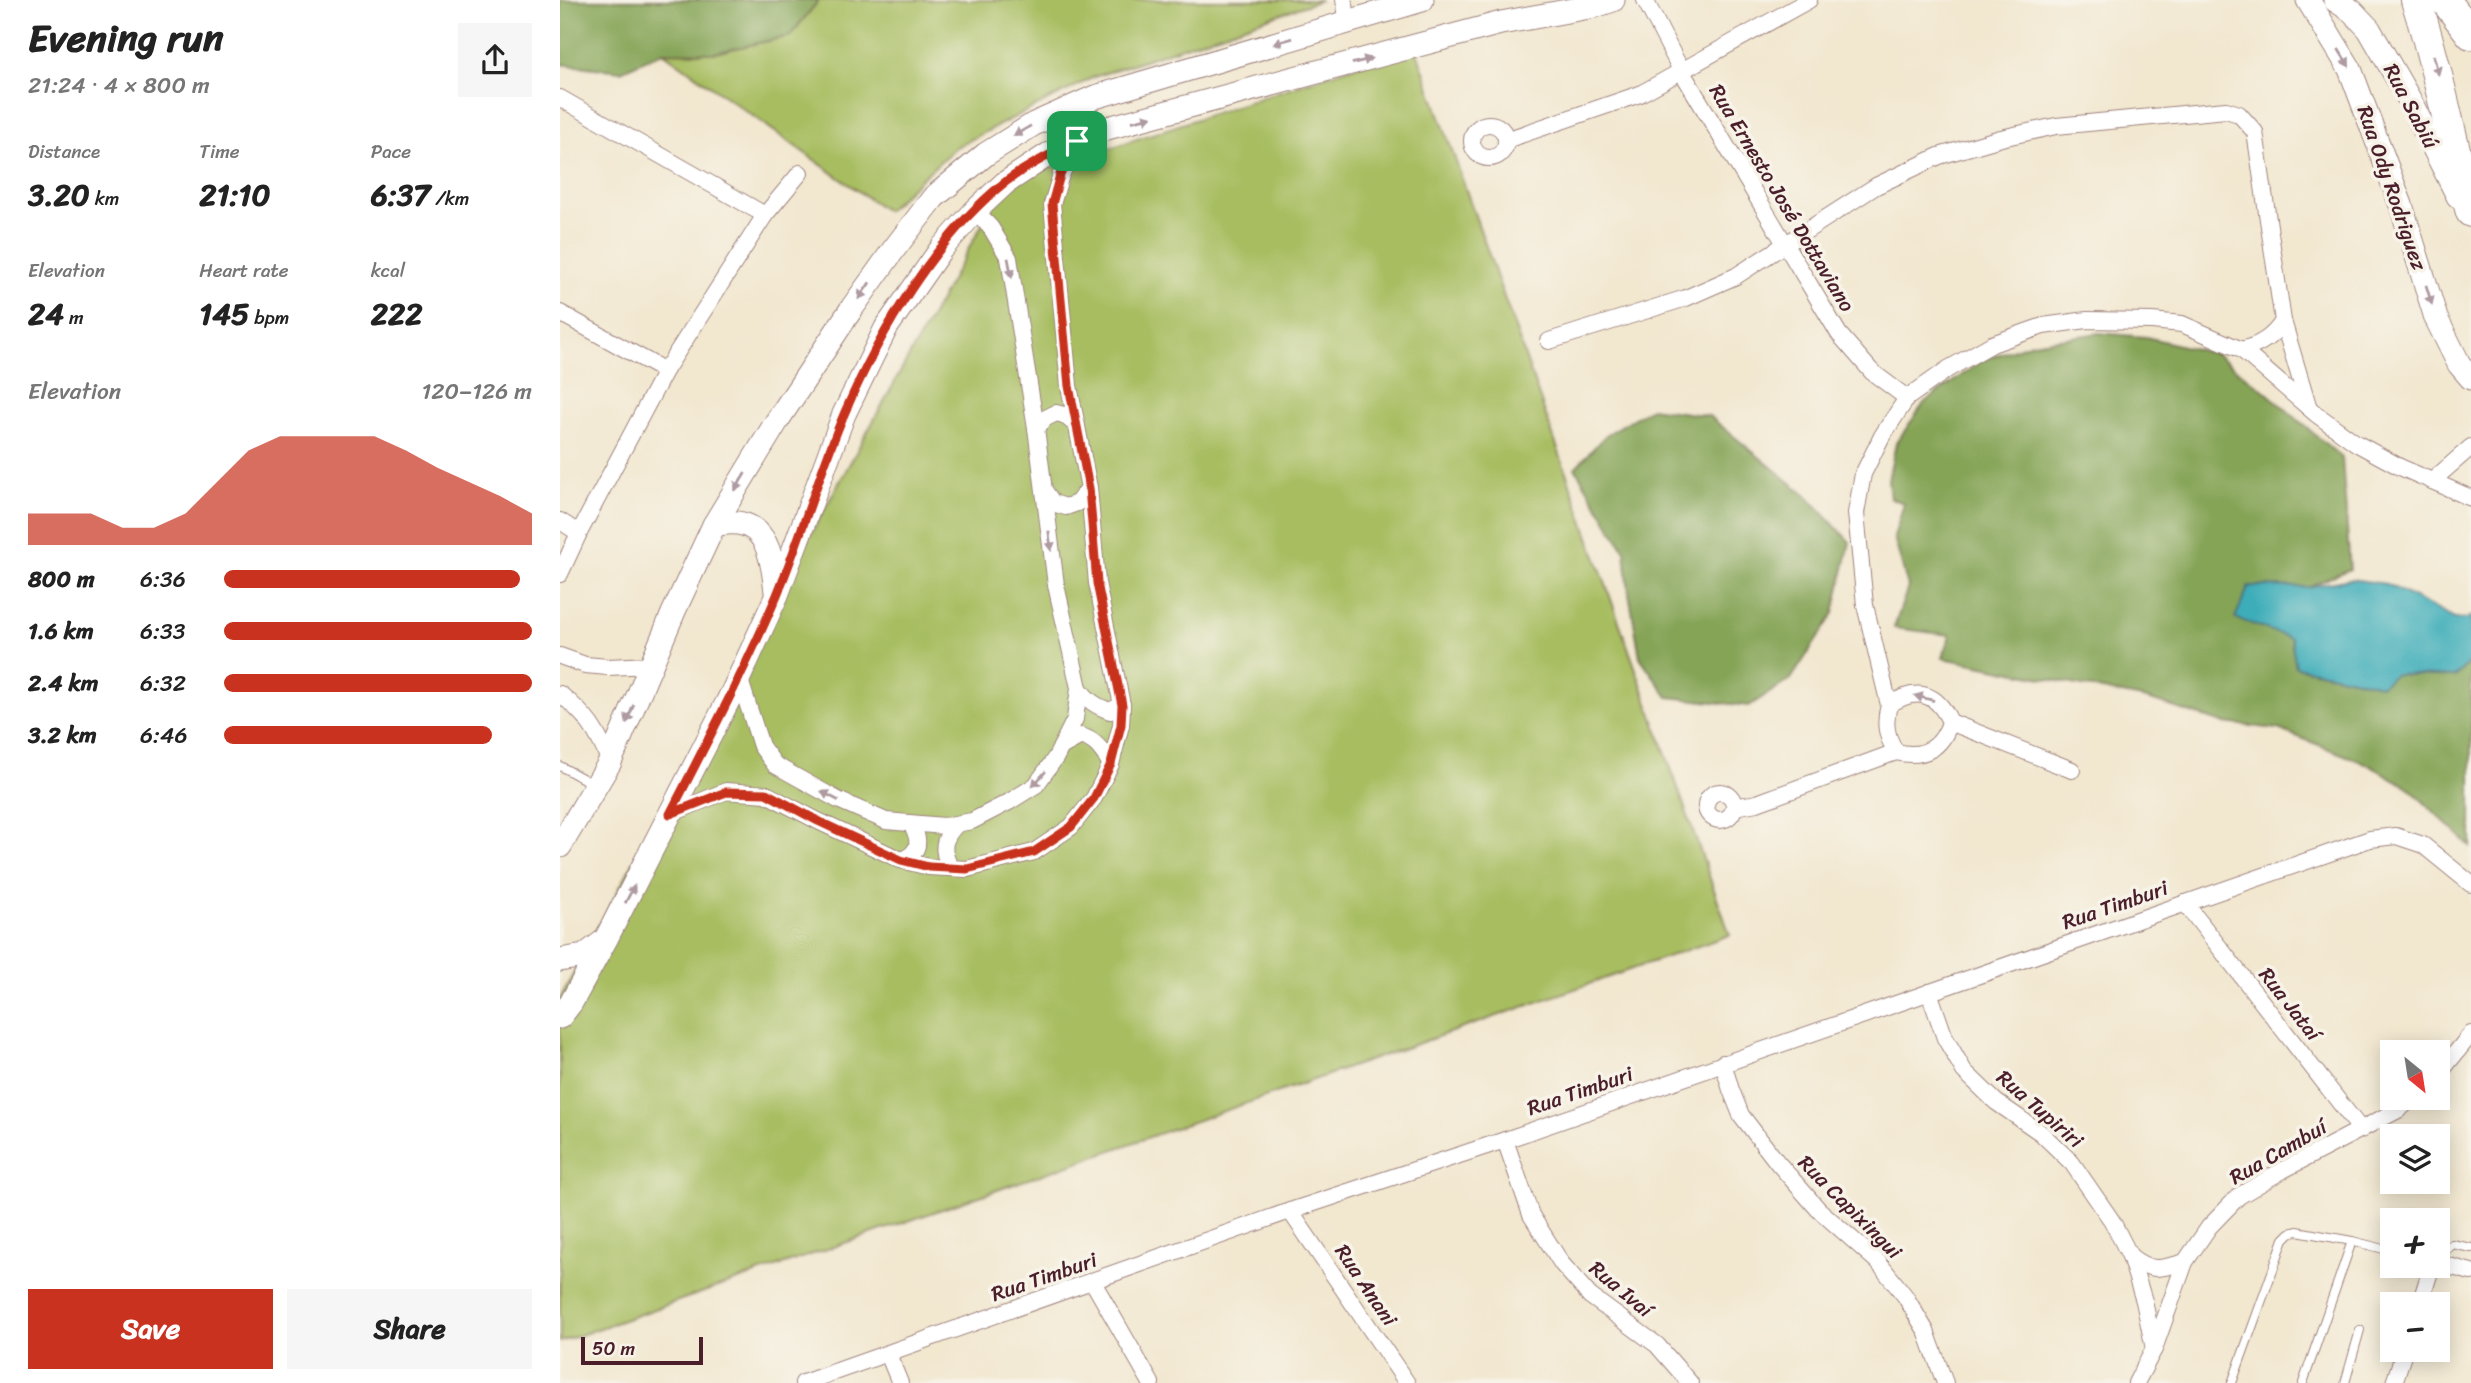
<!DOCTYPE html>
<meta charset="utf-8">
<style>
body{margin:0;font-family:Sriracha,sans-serif;background:#f6f6f6;color:#222;height:100vh;display:flex;flex-direction:column;font-size:26px;white-space:nowrap}
*{box-sizing:border-box;margin:0}
p{font-size:23px;color:#767676}
.icon{flex:none;width:38px;height:38px;fill:none;stroke:currentColor;stroke-width:2;stroke-linecap:round;stroke-linejoin:round}
.map{position:relative;flex:1;overflow:hidden}
.sheet{display:flex;flex-direction:column;background:#fff;width:560px}
.sheet>*{flex:none}
.needle{width:46px;rotate:150deg}
.tools{position:absolute;left:1820px;top:1040px;display:grid;gap:14px}
.tools a{display:grid;place-items:center;width:70px;height:70px;border-radius:0px;background:#fff;box-shadow:0 4px 18px #0003;font-size:35px}
.scale{position:absolute;left:21px;bottom:18px;width:122px;box-sizing:border-box;padding-left:7px;border:4px solid #4a1f2b;border-top:0;font-size:19px;line-height:24px;white-space:nowrap;color:#4a1f2b;-webkit-text-stroke:5px #f7f3e8;paint-order:stroke}
.pin{position:absolute;display:grid;place-items:center;width:60px;height:60px;color:#fff;margin:-30px;border-radius:14px;box-shadow:0 4px 10px #0006}
.round{display:grid;place-items:center;flex:none;width:74px;height:74px;border-radius:0px;background:#f6f6f6}
.headline{display:flex;align-items:center;justify-content:space-between;height:119px;padding:0 28px}
h1{font-size:38px;font-weight:700;line-height:52px}
.figures{display:grid;grid-template-columns:repeat(3,1fr);gap:10px;height:119px;padding:7px 28px}
.figures div{display:grid;align-content:center}
.figures b{font-size:30px;font-weight:700}
.figures small{font-size:19px;font-weight:400}
.figures p{font-size:19px}
.chart{height:196px;padding:14px 28px}
.chart p{display:flex;justify-content:space-between}
.chart svg{width:100%;height:126px;margin-top:7px;fill:#c8321e;opacity:.7}
.action{display:flex;gap:14px;margin-top:auto;padding:14px 28px}
.action a{flex:1;height:80px;border-radius:0px;background:#c8321e;color:#fff;font-size:28px;font-weight:700;line-height:80px;text-align:center}
.action a+a{background:#f6f6f6;color:#222}
ul{padding:0 28px;list-style:none;font-size:23px}
li{display:grid;grid-template-columns:112px 84px 1fr;align-items:center;height:52px}
li i{height:18px;border-radius:9px;background:#c8321e}
main{display:flex;flex:1;min-height:0}
.map>svg:first-child{display:block}
</style>
<main>
<section class="sheet">
<div class="headline"><div><h1>Evening run</h1><p>21:24 · 4 × 800 m</p></div><a class="round"><svg class="icon" aria-label="share" viewBox="0 0 24 24"><path d="M12 15V3M7 8l5-5 5 5M5 13v7h14v-7"/></svg></a></div>
<div class="figures">
<div><p>Distance</p><b>3.20<small> km</small></b></div>
<div><p>Time</p><b>21:10</b></div>
<div><p>Pace</p><b>6:37<small> /km</small></b></div>
</div>
<div class="figures">
<div><p>Elevation</p><b>24<small> m</small></b></div>
<div><p>Heart rate</p><b>145<small> bpm</small></b></div>
<div><p>kcal</p><b>222</b></div>
</div>
<div class="chart"><p><span>Elevation</span>120–126 m</p>
<svg viewBox="0 0 160 44" preserveAspectRatio="none"><path d="M0 44V33L10 33L20 33L30 38L40 38L50 33L60 22L70 11L80 6L90 6L100 6L110 6L120 11L130 17L140 22L150 27L160 33V44z"/></svg>
</div>
<ul>
<li><b>800 m</b>6:36<i style="width:96%"></i></li>
<li><b>1.6 km</b>6:33<i style="width:100%"></i></li>
<li><b>2.4 km</b>6:32<i style="width:100%"></i></li>
<li><b>3.2 km</b>6:46<i style="width:87%"></i></li>
</ul>
<div class="action"><a>Save</a><a>Share</a></div>
</section>
<div class="map">
<svg width="1911" height="1383" viewBox="0 0 1911 1383">
<rect width="100%" height="100%" fill="#f7f3e8"/>
<filter id="ink" filterUnits="userSpaceOnUse"><feTurbulence type="fractalNoise" baseFrequency=".0143" numOctaves="2"/><feDisplacementMap in="SourceGraphic" scale="14" xChannelSelector="R" yChannelSelector="G"/><feConvolveMatrix kernelMatrix="1 2 1 2 8 2 1 2 1" color-interpolation-filters="sRGB"/></filter>
<filter id="wash" filterUnits="userSpaceOnUse"><feTurbulence type="fractalNoise" baseFrequency=".00686" numOctaves="4" result="noise"/><feDisplacementMap in="SourceGraphic" scale="28" xChannelSelector="R" yChannelSelector="G"/><feGaussianBlur stdDeviation="1.57" result="paint"/><feColorMatrix in="noise" values="0 0 0 0 0 0 0 0 0 0 0 0 0 0 0 0 0 1.4 0 .05"/><feComposite in="paint" operator="in"/></filter>
<g filter="url(#wash)">
<rect width="100%" height="100%" fill="#f2e7cf"/>
<g fill="#a7bd61" stroke="#786e46" stroke-width="2">
<path d="M259,0h502l-227,77 -138,70 -70,64 -223,-159 51,1 76,-17z"/>
<path d="M855,46l315,889 -1170,407v-343l217,-404 228,-412z"/>
</g>
<g fill="#85a457" stroke="#686241" stroke-width="2">
<path d="M0,0h259l-29,36 -76,17 -51,-1 -42,19 -61,-7z"/>
<path d="M1539,333l47,4 70,17 44,33 82,71 8,111 -42,18 -59,-1 42,52 5,29 84,18 16,-11 59,3 16,-17v187l-63,-60 -43,-24 -87,-34 -55,-6 -76,-24 -204,-41 7,-23 -56,-7 14,-41 -14,-50 10,-34 -14,-5 -2,-18 8,-37 29,-41 58,-42 49,-17z"/>
<path d="M1091,408l58,8 98,80 43,46 -16,71 -43,66 -42,27 -81,-9 -28,-40 -11,-64 -4,-42 -50,-83 31,-33z"/>
</g>
<path fill="#3dadb9" stroke="#446672" stroke-width="2" d="M1790,579l37,5 68,35h11l5,-3v44l-16,17 -59,-3 -15,11 -85,-18 -5,-29 -56,-20 14,-32 59,1z"/>
</g>
<g filter="url(#ink)">
<g fill="none" stroke-linecap="round" stroke-linejoin="round">
<g stroke="#9e837d" stroke-width="10">
<g id="lane">
<path d="M0,766l33,18"/>
<path d="M1878,1257l14,-13 19,4"/>
<path d="M1672,1383l52,-144 6,-6 7,-2 55,10 40,10"/>
<path d="M1743,1383l49,-142"/>
<path d="M1785,1383l15,-53"/>
</g>
</g>
<g stroke="#9e837d" stroke-width="18">
<g id="street">
<path d="M784,0l4,22"/>
<path d="M1085,0l37,72 157,262 33,38 35,26"/>
<path d="M0,98l205,117"/>
<circle cx="929" cy="141" r="17"/>
<path d="M946,140l134,-46 169,-94"/>
<path d="M0,313l105,58"/>
<path d="M989,341l137,-43 50,-22 140,-90 63,-30 62,-18 55,-12 170,-16 13,4 16,18 28,189 25,84"/>
<path d="M1682,350c18,-5 31,-13 41,-29"/>
<path d="M476,428l10,-10 10,-5 8,2 13,11"/>
<path d="M1872,481l39,-34"/>
<path d="M484,490l9,13 13,4 11,-4 12,-15"/>
<path d="M0,521l19,12"/>
<path d="M0,574l19,-41 86,-162 100,-156 35,-42"/>
<path d="M0,656l25,9 23,2 42,-2"/>
<path d="M179,677l22,69 14,19 63,35 48,21 58,5 28,-5 37,-19 27,-17 20,-28 19,-38 4,-31 -23,-103 -20,-157 -27,-170 -18,-30 -16,-17"/>
<path d="M519,688c9,13 17,18 31,23l12,-6"/>
<path d="M0,694c27,21 37,37 50,68"/>
<path d="M1390,722l122,48"/>
<path d="M501,747l20,-11c16,5 21,15 30,28"/>
<path d="M1336,752c-10,-16 -12,-29 -7,-47l-24,-100 -9,-92 7,-39 19,-38 25,-38 41,-29 44,-25 51,-18 44,-6 65,1 30,3 60,26 74,64 40,29 44,24 71,31"/>
<circle cx="1160" cy="806" r="14"/>
<path d="M1174,807l23,-4 139,-51c28,7 46,-4 54,-30 -13,-30 -34,-35 -61,-17"/>
<path d="M110,814l56,-23 40,3 52,27 83,39 28,7 38,2 67,-17 37,-25 23,-29 17,-34 10,-39 1,-20 -25,-122 -8,-95 -20,-102 -17,-182 9,-29 16,-34"/>
<path d="M341,860c20,-7 20,-21 9,-37"/>
<path d="M391,868c-11,-18 -8,-30 6,-44"/>
<path d="M1625,903l176,227"/>
<path d="M1369,992l16,46 19,33 32,31 45,31 31,30 40,58 18,35 14,45 10,48"/>
<path d="M1163,1063l8,27 10,25 36,47 41,47 60,53 27,34 21,35 19,52"/>
<path d="M1878,1075l33,-41"/>
<path d="M945,1140l26,75 31,49 28,32 67,49 33,38"/>
<path d="M730,1211l117,172"/>
<path d="M1570,1256c21,17 31,13 55,6"/>
<path d="M1878,1263l33,9"/>
<path d="M533,1282l58,101"/>
<path d="M1860,1304l12,-39"/>
<path d="M328,1354l12,29"/>
<path d="M243,1383l487,-172 215,-71 865,-301 26,-3 27,9 48,39"/>
<path d="M1576,1383l18,-34 31,-87 24,-35 30,-31 44,-26 115,-60 16,-13"/>
<path d="M1834,1383l11,-34"/>
</g>
</g>
<g stroke="#9e837d" stroke-width="25">
<g id="secondary">
<path d="M1748,0l42,69 51,136 35,113 23,46 12,14"/>
<path d="M1775,0l17,11 17,18 39,68 50,99"/>
<path d="M154,525c51,-12 58,26 62,67"/>
<path d="M0,846l50,-84 64,-151 40,-86 63,-104 75,-113 42,-59 40,-52 52,-43 48,-30 61,-27 327,-97"/>
<path d="M0,960l24,-4 20,-15"/>
<path d="M0,1017l11,-14 35,-64 127,-248 44,-96 67,-181 42,-86 55,-79 34,-38 30,-28 44,-29 51,-24 401,-107 94,-17 18,-6"/>
</g>
</g>
<g stroke="#9e837d" stroke-width="32">
<g id="highway">
<path d="M1856,0c23,70 35,142 55,212"/>
<path d="M1885,0l26,34"/>
</g>
</g>
<use href="#lane" stroke="#fff" stroke-width="8"/>
<use href="#street" stroke="#fff" stroke-width="16"/>
<use href="#secondary" stroke="#fff" stroke-width="23"/>
<use href="#highway" stroke="#fff" stroke-width="30"/>
</g>
<defs><path id="oneway-solid" d="M-6-.8H1V-3.2L6.5 0L1 3.2V.8H-6Z" transform="scale(1.75)"/></defs>
<g fill="#ae9aa0">
<use href="#oneway-solid" transform="translate(723 41) rotate(164)"/>
<use href="#oneway-solid" transform="translate(1784 58) rotate(58)"/>
<use href="#oneway-solid" transform="translate(802 61) rotate(-15)"/>
<use href="#oneway-solid" transform="translate(1876 65) rotate(75)"/>
<use href="#oneway-solid" transform="translate(582 119) rotate(-15)"/>
<use href="#oneway-solid" transform="translate(462 131) rotate(149)"/>
<use href="#oneway-solid" transform="translate(450 268) rotate(79)"/>
<use href="#oneway-solid" transform="translate(304 291) rotate(125)"/>
<use href="#oneway-solid" transform="translate(1869 295) rotate(73)"/>
<use href="#oneway-solid" transform="translate(180 482) rotate(121)"/>
<use href="#oneway-solid" transform="translate(490 541) rotate(83)"/>
<use href="#oneway-solid" transform="translate(1364 698) rotate(-165)"/>
<use href="#oneway-solid" transform="translate(70 714) rotate(112)"/>
<use href="#oneway-solid" transform="translate(479 779) rotate(131)"/>
<use href="#oneway-solid" transform="translate(270 796) rotate(-152)"/>
<use href="#oneway-solid" transform="translate(70 894) rotate(-62)"/>
</g>
</g>
<g fill="none" stroke-linecap="round" stroke-linejoin="round" filter="url(#ink)">
<g stroke="#fff" stroke-width="14">
<path id="route" d="M517,141l-17,34 -8,29 17,182 20,102 8,95 25,122 -1,20 -10,39 -17,34 -23,29 -37,25 -67,17 -38,-2 -28,-7 -83,-39 -52,-28 -40,-1 -56,22c37,-72 75,-144 107,-219 25,-60 42,-123 68,-183 35,-80 90,-174 159,-229 22,-17 48,-30 73,-42z"/>
</g>
<use href="#route" stroke="#c8321e" stroke-width="9"/>
</g>
<g text-anchor="middle" stroke-width="7" stroke-linejoin="round" paint-order="stroke">
<g font-size="21" fill="#4a1f2b" stroke="#f7f3e8">
<text transform="translate(1851 106) rotate(62)" y="7">Rua Sabiú</text>
<text transform="translate(1832 188) rotate(71)" y="7">Rua Ody Rodriguez</text>
<text transform="translate(1222 198) rotate(59)" y="7">Rua Ernesto José Dottaviano</text>
<text transform="translate(1555 905) rotate(-19)" y="7">Rua Timburi</text>
<text transform="translate(1730 1004) rotate(52)" y="7">Rua Jataí</text>
<text transform="translate(1020 1091) rotate(-19)" y="7">Rua Timburi</text>
<text transform="translate(1480 1109) rotate(41)" y="7">Rua Tupiriri</text>
<text transform="translate(1718 1152) rotate(-30)" y="7">Rua Cambuí</text>
<text transform="translate(1290 1207) rotate(45)" y="7">Rua Capixingui</text>
<text transform="translate(484 1277) rotate(-19)" y="7">Rua Timburi</text>
<text transform="translate(806 1285) rotate(56)" y="7">Rua Anani</text>
<text transform="translate(1061 1289) rotate(40)" y="7">Rua Ivaí</text>
</g>
</g>
</svg>
<div class="tools">
<a><svg class="needle" viewBox="-14 -14 28 28"><path d="M0-13l5 13h-10z" fill="#e53935"/><path d="M0 13l5-13h-10z" fill="#767676"/></svg></a>
<a><svg class="icon" aria-label="layers" viewBox="0 0 24 24"><path d="M12 4l9 5-9 5-9-5zM3 14l9 5 9-5"/></svg></a>
<a>+</a>
<a>−</a>
</div>
<div class="scale">50 m</div>
<div class="pin" style="left:517px;top:141px;background:#1e9e55"><svg class="icon" aria-label="arrive" viewBox="0 0 24 24"><path d="M6 21V4h12l-3 4 3 4H6"/></svg></div>
</div>
</main>
